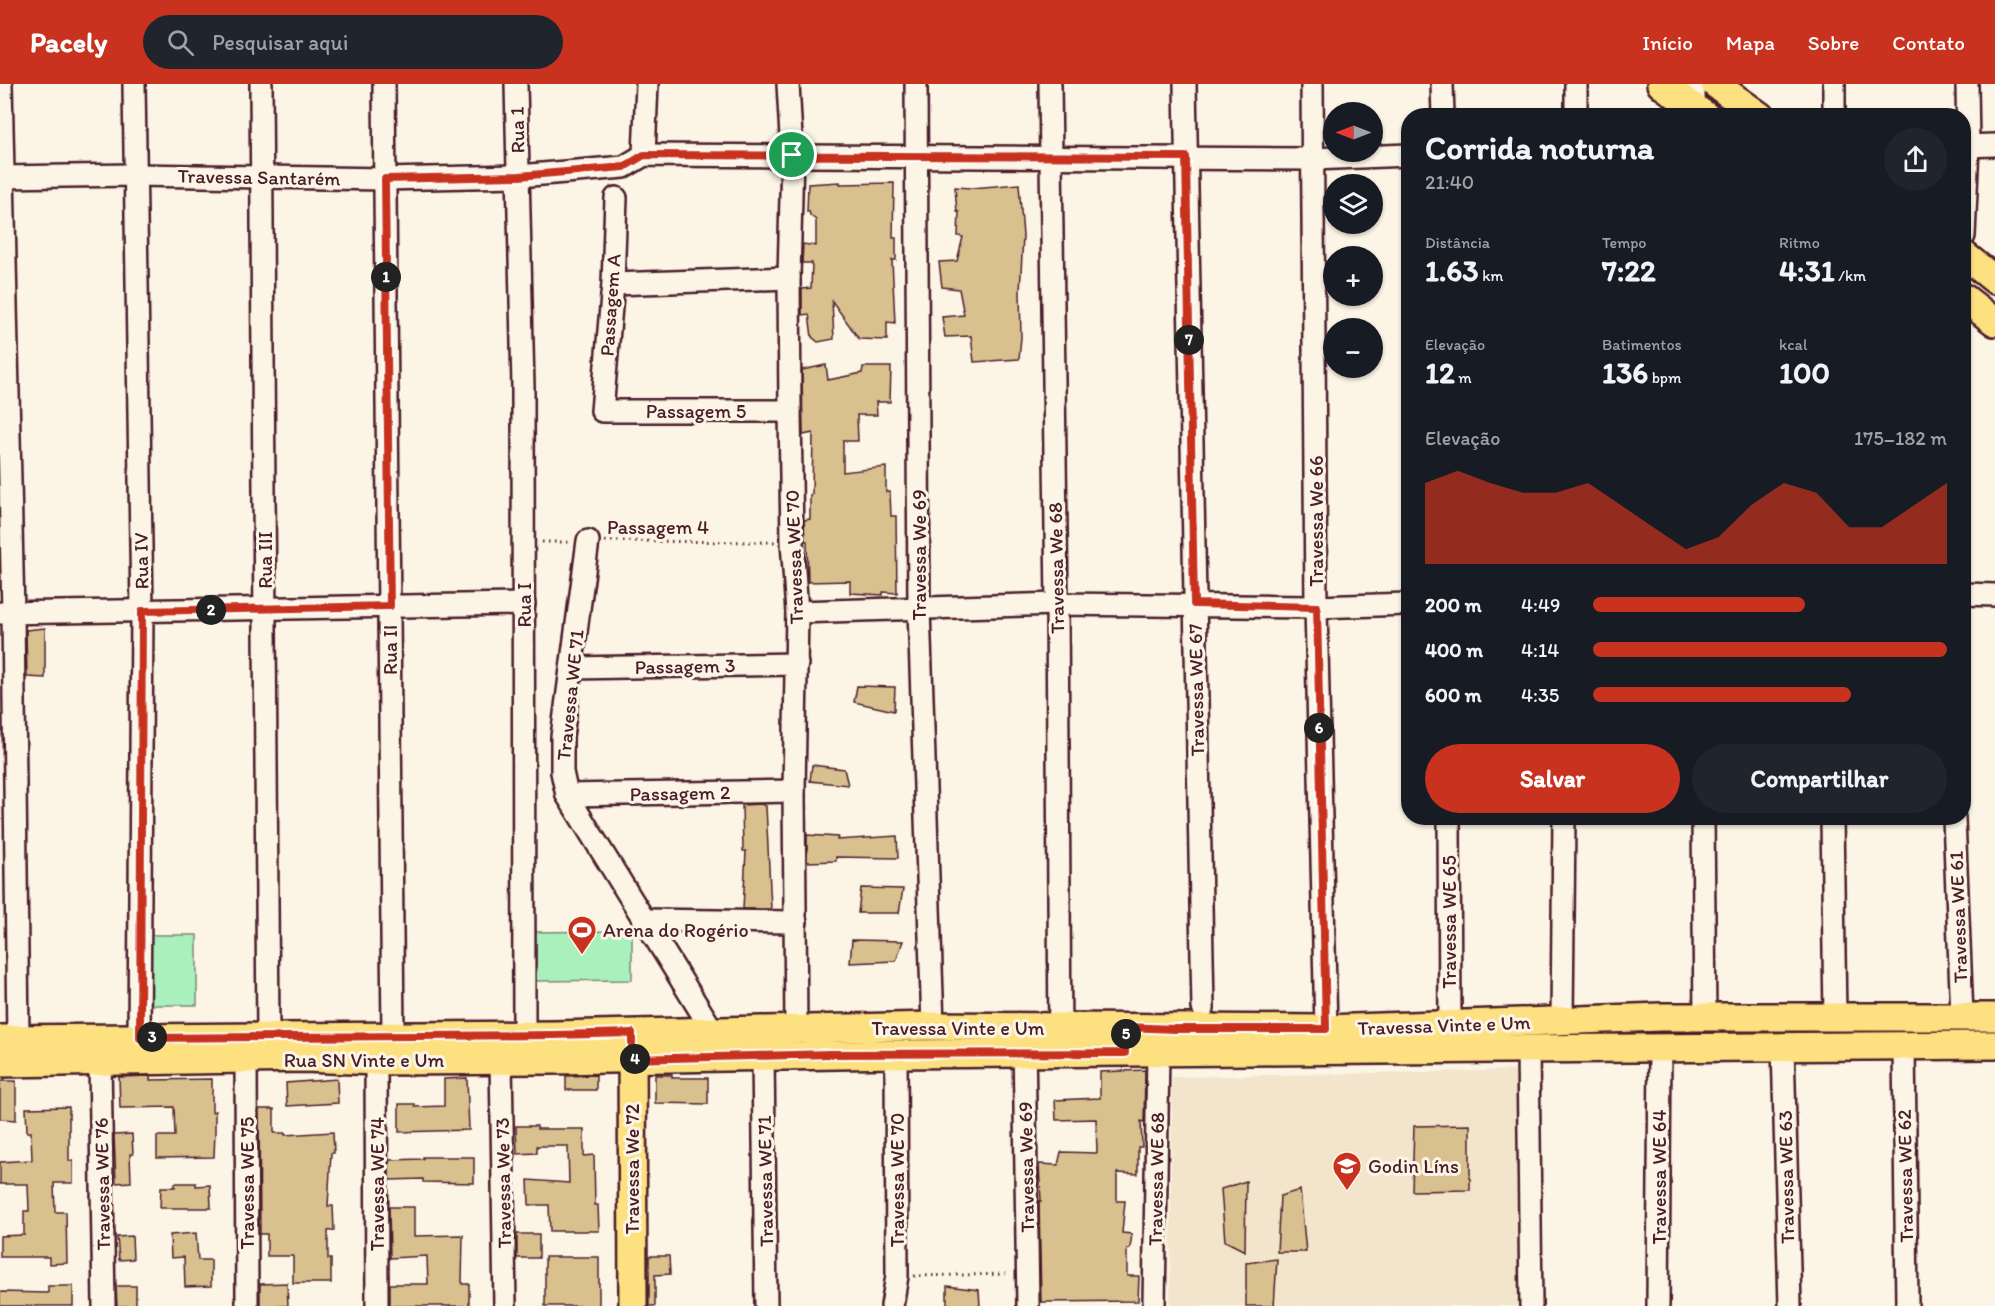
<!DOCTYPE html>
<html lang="pt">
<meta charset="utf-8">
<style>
body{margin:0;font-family:Itim,sans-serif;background:#20242c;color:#f1f3f6;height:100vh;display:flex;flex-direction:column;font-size:22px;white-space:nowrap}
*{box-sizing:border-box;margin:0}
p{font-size:20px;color:#9ea1a6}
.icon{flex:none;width:33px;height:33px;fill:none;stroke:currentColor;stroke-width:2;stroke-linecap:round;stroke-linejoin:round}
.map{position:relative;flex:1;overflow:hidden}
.side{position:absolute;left:1401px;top:24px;width:570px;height:717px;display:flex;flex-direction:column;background:#171b24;border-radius:24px;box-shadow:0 2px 4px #0004}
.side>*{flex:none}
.needle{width:39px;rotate:270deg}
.buttons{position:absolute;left:1323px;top:18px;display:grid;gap:12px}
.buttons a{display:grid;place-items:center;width:60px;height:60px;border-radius:50%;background:#171b24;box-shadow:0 2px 4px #0004;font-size:30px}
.pin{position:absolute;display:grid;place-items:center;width:51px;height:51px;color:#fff;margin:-26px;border:3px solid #fff;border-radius:50%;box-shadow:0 2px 6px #0007}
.km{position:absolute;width:30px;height:30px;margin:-15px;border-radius:50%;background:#222;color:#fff;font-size:16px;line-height:30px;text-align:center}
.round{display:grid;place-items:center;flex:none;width:63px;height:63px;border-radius:32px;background:#20242c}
.headline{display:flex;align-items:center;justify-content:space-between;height:102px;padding:0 24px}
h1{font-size:33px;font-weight:800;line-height:45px}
.stats{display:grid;grid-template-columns:repeat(3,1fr);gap:9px;height:102px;padding:6px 24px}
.stats div{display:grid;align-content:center}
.stats b{font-size:30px;font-weight:800}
.stats small{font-size:16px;font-weight:400}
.stats p{font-size:16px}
.chart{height:168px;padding:12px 24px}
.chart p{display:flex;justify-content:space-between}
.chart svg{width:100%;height:108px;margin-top:6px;fill:#c8321e;opacity:.7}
.action{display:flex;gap:12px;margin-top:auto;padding:12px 24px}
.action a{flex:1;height:69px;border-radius:36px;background:#c8321e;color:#fff;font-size:24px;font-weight:800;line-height:69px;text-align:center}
.action a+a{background:#20242c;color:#f1f3f6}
ul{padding:0 24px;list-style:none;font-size:20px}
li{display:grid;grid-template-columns:96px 72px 1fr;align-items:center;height:45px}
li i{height:15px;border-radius:8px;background:#c8321e}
header{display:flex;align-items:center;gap:36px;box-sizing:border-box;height:84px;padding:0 30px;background:#c8321e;color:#fff}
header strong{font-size:28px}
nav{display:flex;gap:33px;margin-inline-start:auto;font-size:21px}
.search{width:420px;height:54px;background:#20242c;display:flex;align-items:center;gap:15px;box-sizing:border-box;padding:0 21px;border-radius:33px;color:#9ea1a6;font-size:22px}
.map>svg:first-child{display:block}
</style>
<header>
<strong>Pacely</strong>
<div class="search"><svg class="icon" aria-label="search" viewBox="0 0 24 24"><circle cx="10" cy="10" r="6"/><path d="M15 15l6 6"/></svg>Pesquisar aqui</div>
<nav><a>Início</a><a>Mapa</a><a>Sobre</a><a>Contato</a></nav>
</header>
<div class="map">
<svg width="1995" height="1222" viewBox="0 0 1995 1222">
<rect width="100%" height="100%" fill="#fcf5e5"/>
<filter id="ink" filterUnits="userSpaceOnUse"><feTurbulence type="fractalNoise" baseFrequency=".0167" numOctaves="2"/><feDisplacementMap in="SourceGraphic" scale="12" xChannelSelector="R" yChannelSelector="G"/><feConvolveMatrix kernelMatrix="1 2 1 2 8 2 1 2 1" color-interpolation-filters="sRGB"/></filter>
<g filter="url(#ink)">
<path fill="#f2e5cb" d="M1523,986v236h-353l2,-229z"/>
<g fill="#a9f0bd" stroke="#7a8874" stroke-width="1.5">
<path d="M632,847v49l-100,1 -1,-49z"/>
<rect x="150" y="851" width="47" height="70"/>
</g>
<g fill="#d9c08f" stroke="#4a1f2b" stroke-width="1.5">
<path d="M840,98v2l54,-1 -1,55h3v22h-4l3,63 -8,-1v18l-28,-1 -27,-38 2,38 -16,3 -6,-5 -3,-23 -7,1v-26l9,-1 1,-25h-10l1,-19 13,2v-26l-6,-5 -1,-4 -2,1 1,-28z"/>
<path d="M1019,100l4,52 -3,56 1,45 -2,22 -45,3 -3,-26 -26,1 -3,-20 22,-2 -5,-26 -17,-2 -3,-25 18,-1 6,-24 -5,-1 1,-24h-2l-2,-25 17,1z"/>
<path d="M826,281l2,15 34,-7 1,-6h28l-1,35h-14l1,13h-20l1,26h-15v31l43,-5v25h4l1,24h5l1,77 -14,-1v3l-33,-2v-12l-42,1 -1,-41h-2l-1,-21 6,-1v-24l2,-1 1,-61 -10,2 -1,-65z"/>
<path d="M45,544v50l-18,-1 -1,-47z"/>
<path d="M857,602l38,1 -1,24 -40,-9z"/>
<path d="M812,681l32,4 4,16 -38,-4z"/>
<path d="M761,720l5,2 5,103h-28l3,-58h-3l-1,-46z"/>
<path d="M807,751l31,2 -1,3 60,-4 1,22 -62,-1v4l-29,1z"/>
<path d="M861,804l42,1 -4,24h-41z"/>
<path d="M852,856l51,1 -7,20 -46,2z"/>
<path d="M1145,986l-1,52 -3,-1 1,26h-4v27l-21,-1v28h8l-3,32 10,1 -2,14 -3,1v27h12l-1,25 -97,1 -2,-101h2l-2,-37 19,1 3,-13 36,1 -1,-34 -40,1 -1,-20 45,-2v-26z"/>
<path d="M596,991v15h-30v-14z"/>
<path d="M655,991h17v3h36v26l-53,-1z"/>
<path d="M150,992v4l62,-1v33l3,-1v21l-1,25 -57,1v-22h18l-1,-29 -54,1 -1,-31z"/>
<path d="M467,994l2,52 -70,2v-28h16v3l29,-1v-27z"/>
<path d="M337,995l1,24 -51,3 -1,-23z"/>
<path d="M0,997h16v39l-16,-1z"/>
<path d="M69,1023v54h4v22h-19l1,29h11l1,51 -18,1v-7h-49v-21l24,-1v-24h5l-1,-27h-28v-22l32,-2 -1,-28h-4l-1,-24z"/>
<path d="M259,1025h15v24h11v2l48,-3 1,21h-3l-3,53h5l1,24 -6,1v28h3v24h-38v-27h-26v-22h-7z"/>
<path d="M1470,1041v65l-58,1 2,-65z"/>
<path d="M516,1042h21v3h47v27l10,-1 1,50h3l1,26h-49l-1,-26h-20l-1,-25 41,3 -1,-37h-31v7l-20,1z"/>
<path d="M132,1050l1,20h-3l1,28 -15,1 -2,-48z"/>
<path d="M423,1073h51v26l-51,-1v-3l-34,1v-20l34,-1z"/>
<path d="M1246,1097l-1,70 -20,-10 -4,-52z"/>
<path d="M175,1099h21v3l14,-1 1,23h-51l1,-21h14z"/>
<path d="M1300,1106l6,62h-29l3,-56z"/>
<path d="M389,1123h25v29l49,-1 -1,49h7v22h-79v-22h38l-1,-28 -37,2z"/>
<path d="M196,1149l2,27h13v26l-26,1 -1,-30 -13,1 -1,-23z"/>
<rect x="517" y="1150" width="22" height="24"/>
<path d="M132,1152l1,23 -14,1 -2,-23z"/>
<path d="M649,1172h20l1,18 -15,1v31h-6z"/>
<rect x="545" y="1173" width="54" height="49"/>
<path d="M1277,1175l-3,47h-28v-43z"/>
<path d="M287,1199l1,23h-28v-22z"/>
<path d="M48,1202h25v20h-73v-14l48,1z"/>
<path d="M116,1202h20v20h-19z"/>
<path d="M947,1202l32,4 1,16h-33z"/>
</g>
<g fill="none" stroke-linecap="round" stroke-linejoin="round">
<g stroke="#4a1f2b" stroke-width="26">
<g id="minor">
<path d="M1,0l12,529 5,426"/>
<path d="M134,0l8,527 -3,427"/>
<path d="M261,0l7,952"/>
<path d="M384,0l9,952"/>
<path d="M516,0l7,303 1,647"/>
<path d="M788,0l4,71 -3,123 1,133 2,131 5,70 -3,179 2,239"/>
<path d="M916,0l3,525 14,417"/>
<path d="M1050,0l7,520 3,438"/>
<path d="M1185,0l18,924"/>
<path d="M1312,0l4,523 10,422"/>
<path d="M1442,0l1,32"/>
<path d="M1576,0v32"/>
<path d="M1694,0v22"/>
<path d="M1834,0v32"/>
<path d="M1964,62l31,-1"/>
<path d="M644,71l3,-71"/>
<path d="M0,93l134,-2 251,4 134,-3 105,-9 20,-12 669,4 95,-4"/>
<path d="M616,114l-3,86 -11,127h188"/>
<path d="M1964,152l4,-90 -1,-62"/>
<path d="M613,200l176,-6"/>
<path d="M588,457l-26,196v35l5,23 152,246"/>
<path d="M1964,510l31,1"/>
<path d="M797,528l260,-8 259,3 92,-3"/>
<path d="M1,529l523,-9"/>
<path d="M572,584l225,-4"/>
<path d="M567,711l227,-4"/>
<path d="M1449,734l1,208"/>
<path d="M1703,734l2,199"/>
<path d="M1832,734l3,199"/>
<path d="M1954,734l8,198"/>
<path d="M645,836l151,2"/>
<path d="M1562,936l2,-202"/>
<path d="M1024,956l4,266"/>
<path d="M1904,961l3,261"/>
<path d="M1783,963l7,259"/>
<path d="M1528,965l3,257"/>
<path d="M763,971l3,251"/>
<path d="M246,976l1,246"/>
<path d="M501,976l4,246"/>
<path d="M376,977l1,245"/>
<path d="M100,978l4,244"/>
<path d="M892,1222l5,-30 -1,-222"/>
<path d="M1154,1222l4,-254"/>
<path d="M1658,1222l2,-258"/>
</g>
</g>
<g stroke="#4a1f2b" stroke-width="32">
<g id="major">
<path d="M1661,0l45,32"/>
<path d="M1715,0l45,32"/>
<path d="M1964,171l31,25"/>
<path d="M1964,214l31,24"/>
<path d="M0,955l554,-4 379,-9 393,3 335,-12h334"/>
<path d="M632,956l1,266"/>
<path d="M0,979l304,-5 72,3 177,-1 343,-6 1099,-9"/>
</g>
</g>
<g stroke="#4a1f2b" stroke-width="3" stroke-dasharray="1.5 4.5" stroke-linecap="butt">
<path d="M605,457l170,1"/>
<path d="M542,458h26"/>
<path d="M914,1192l96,-2"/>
</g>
<use href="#minor" stroke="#fcf5e5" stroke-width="21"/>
<use href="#major" stroke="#fde080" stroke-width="27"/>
</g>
</g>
<g fill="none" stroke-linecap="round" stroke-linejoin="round" filter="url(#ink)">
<g stroke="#fff" stroke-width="12">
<path id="route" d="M644,71l542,2 8,447 123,3 9,422h-151l-50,-2v26l-295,1 -198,5v-26l-78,2 -414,3 2,-427 248,-5 -5,-427 134,-3 105,-9z"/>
</g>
<use href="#route" stroke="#c8321e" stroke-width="8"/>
</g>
<defs>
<g id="stadium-pin" transform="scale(1.5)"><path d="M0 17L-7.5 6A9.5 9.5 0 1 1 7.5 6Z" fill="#c8321e" stroke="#fcf5e5"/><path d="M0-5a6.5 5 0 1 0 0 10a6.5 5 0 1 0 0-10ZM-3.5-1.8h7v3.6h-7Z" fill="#fff"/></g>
<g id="school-pin" transform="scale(1.5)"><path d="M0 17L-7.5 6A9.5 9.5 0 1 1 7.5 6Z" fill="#c8321e" stroke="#fcf5e5"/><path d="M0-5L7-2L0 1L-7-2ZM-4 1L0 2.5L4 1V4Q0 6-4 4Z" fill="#fff"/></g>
</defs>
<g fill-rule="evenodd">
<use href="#stadium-pin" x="582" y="846"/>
<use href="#school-pin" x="1347" y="1082"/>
</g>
<g text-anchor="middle" stroke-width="6" stroke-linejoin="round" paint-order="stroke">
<g font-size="20" fill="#4a1f2b" stroke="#fcf5e5">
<text transform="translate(517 46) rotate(-91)" y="7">Rua 1</text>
<text transform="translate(259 93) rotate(1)" y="7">Travessa Santarém</text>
<text transform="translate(610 221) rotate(-86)" y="7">Passagem A</text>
<text x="696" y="334">Passagem 5</text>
<text transform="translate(1316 437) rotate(-90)" y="7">Travessa We 66</text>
<text x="658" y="450">Passagem 4</text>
<text transform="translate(919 471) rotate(-90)" y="7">Travessa We 69</text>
<text transform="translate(794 473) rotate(-92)" y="7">Travessa WE 70</text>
<text transform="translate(265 476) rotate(-90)" y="7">Rua III</text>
<text transform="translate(141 477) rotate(-91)" y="7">Rua IV</text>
<text transform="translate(1056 484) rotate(-91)" y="7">Travessa We 68</text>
<text transform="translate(524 521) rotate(-90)" y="7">Rua I</text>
<text transform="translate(390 566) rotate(-90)" y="7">Rua II</text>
<text transform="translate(685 582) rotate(-1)" y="7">Passagem 3</text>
<text transform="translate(1196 606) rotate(-91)" y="7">Travessa WE 67</text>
<text transform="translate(570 611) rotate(-84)" y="7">Travessa WE 71</text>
<text transform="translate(680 709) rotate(-1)" y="7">Passagem 2</text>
<text transform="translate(1958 833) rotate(-92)" y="7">Travessa WE 61</text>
<text transform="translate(1449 838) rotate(-90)" y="7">Travessa WE 65</text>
<text transform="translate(1444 941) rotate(-2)" y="7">Travessa Vinte e Um</text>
<text x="958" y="951">Travessa Vinte e Um</text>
<text x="364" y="983">Rua SN Vinte e Um</text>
<text transform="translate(1026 1083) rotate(-91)" y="7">Travessa We 69</text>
<text transform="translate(632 1085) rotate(-90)" y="7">Travessa We 72</text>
<text transform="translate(1905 1092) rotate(-91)" y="7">Travessa WE 62</text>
<text transform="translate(1659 1093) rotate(-90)" y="7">Travessa WE 64</text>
<text transform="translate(1786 1093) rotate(-91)" y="7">Travessa WE 63</text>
<text transform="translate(1156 1095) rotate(-89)" y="7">Travessa WE 68</text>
<text transform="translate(897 1096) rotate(-90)" y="7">Travessa WE 70</text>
<text transform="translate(765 1097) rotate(-91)" y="7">Travessa WE 71</text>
<text transform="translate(247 1099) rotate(-90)" y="7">Travessa WE 75</text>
<text transform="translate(503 1099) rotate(-91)" y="7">Travessa We 73</text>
<text transform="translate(102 1100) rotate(-91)" y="7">Travessa WE 76</text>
<text transform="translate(377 1100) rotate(-90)" y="7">Travessa WE 74</text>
</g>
<g font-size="20" fill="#4a1f2b" stroke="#fcf5e5" text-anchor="start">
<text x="603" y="853">Arena do Rogério</text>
<text x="1368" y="1089">Godin Líns</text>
</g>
</g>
</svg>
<div class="buttons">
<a><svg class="needle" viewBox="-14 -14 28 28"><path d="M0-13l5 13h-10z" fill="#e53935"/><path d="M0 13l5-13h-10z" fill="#9ea1a6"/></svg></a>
<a><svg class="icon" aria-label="layers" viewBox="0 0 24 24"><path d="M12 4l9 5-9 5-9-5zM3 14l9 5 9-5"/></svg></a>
<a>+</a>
<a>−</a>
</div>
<div class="pin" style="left:792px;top:71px;background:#1e9e55"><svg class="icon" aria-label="arrive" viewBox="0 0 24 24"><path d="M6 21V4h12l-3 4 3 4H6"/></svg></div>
<b class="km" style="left:386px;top:193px">1</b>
<b class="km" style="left:211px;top:526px">2</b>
<b class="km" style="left:152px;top:953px">3</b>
<b class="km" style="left:635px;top:975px">4</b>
<b class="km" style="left:1126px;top:950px">5</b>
<b class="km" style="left:1319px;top:644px">6</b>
<b class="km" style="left:1189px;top:256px">7</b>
<section class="side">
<div class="headline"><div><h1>Corrida noturna</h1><p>21:40</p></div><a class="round"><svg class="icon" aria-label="share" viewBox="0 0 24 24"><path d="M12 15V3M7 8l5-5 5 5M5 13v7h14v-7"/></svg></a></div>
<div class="stats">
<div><p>Distância</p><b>1.63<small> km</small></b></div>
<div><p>Tempo</p><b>7:22</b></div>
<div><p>Ritmo</p><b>4:31<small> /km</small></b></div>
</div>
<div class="stats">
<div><p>Elevação</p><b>12<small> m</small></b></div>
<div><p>Batimentos</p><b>136<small> bpm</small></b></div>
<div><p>kcal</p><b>100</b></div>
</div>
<div class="chart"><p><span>Elevação</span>175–182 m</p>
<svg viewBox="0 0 160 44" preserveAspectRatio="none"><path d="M0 44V11L10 6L20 11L30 15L40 15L50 11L60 20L70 29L80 38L90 33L100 20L110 11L120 15L130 29L140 29L150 20L160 11V44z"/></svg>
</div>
<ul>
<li><b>200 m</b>4:49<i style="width:60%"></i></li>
<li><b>400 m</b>4:14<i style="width:100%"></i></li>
<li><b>600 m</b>4:35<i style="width:73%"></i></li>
</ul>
<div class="action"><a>Salvar</a><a>Compartilhar</a></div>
</section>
</div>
